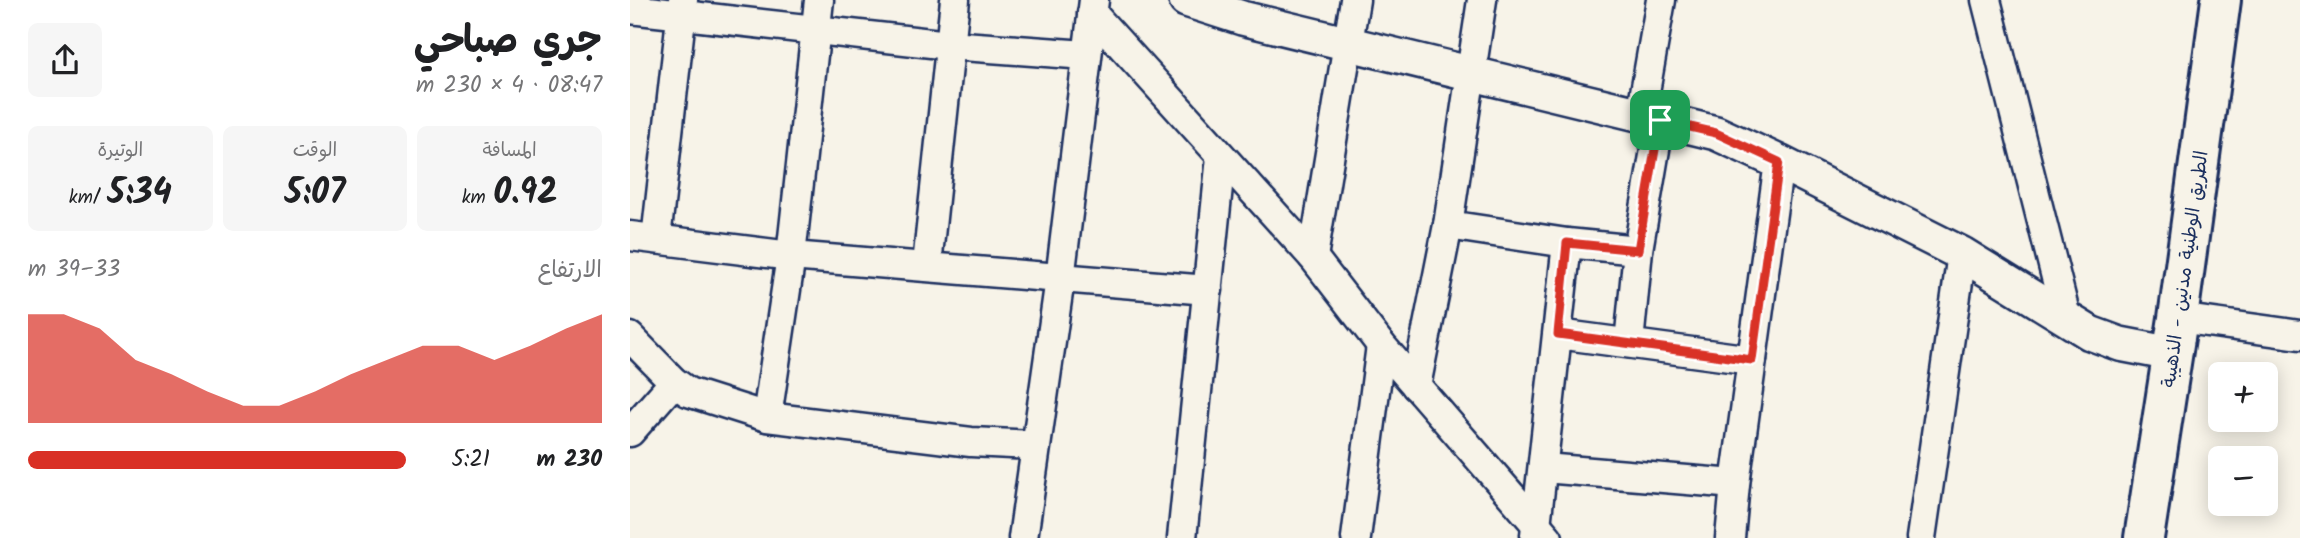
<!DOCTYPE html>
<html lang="ar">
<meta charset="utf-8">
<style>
body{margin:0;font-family:Kalam,"Playpen Sans Arabic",sans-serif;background:#f6f6f6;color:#202124;direction:rtl;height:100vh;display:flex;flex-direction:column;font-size:26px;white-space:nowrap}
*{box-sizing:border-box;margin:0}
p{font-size:23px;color:#757577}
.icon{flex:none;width:38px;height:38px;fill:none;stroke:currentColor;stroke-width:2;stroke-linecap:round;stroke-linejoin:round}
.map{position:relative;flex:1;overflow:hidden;direction:ltr}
.panel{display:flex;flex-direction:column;background:#fff;width:630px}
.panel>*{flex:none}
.controls{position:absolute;left:1578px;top:362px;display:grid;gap:14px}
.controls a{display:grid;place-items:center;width:70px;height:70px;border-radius:10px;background:#fff;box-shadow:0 4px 18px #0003;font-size:35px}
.pin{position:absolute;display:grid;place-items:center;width:60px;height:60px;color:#fff;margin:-30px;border-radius:14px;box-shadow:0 4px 10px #0006}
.round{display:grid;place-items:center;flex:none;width:74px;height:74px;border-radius:10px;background:#f6f6f6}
.overview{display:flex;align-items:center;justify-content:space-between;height:119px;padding:0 28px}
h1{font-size:38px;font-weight:700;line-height:52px}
.stats{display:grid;grid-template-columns:repeat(3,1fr);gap:10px;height:119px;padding:7px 28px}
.stats div{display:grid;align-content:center;border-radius:10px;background:#f6f6f6;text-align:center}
.stats b{font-size:35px;font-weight:700}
.stats small{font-size:19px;font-weight:400}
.stats p{font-size:19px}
.chart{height:196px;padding:14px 28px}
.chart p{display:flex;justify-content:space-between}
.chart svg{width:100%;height:126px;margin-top:7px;fill:#d93025;opacity:.7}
ul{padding:0 28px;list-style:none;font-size:23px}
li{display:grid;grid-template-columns:112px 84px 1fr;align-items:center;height:52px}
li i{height:18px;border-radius:9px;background:#d93025}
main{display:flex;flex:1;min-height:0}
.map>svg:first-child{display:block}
</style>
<main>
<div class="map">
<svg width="1670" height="538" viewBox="0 0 1670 538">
<rect width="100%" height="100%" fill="#f7f3e8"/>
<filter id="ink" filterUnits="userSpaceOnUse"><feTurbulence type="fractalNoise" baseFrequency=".0143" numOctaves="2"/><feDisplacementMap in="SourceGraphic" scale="14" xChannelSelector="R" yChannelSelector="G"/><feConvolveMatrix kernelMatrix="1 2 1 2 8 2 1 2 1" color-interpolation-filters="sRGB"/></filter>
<g filter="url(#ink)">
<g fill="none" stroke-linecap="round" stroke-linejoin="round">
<g stroke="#1b2f5e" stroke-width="33">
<g id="minor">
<path d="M1356,0l80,317"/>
<path d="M0,9l319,36 137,10"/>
<path d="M462,13l221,244 68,88 167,193"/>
<path d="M1011,115l20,-115"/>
<path d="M818,225l119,18"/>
<path d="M0,236l161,20 417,34"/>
<path d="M26,239l27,-239"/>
<path d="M683,257l42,-257"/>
<path d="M297,265l28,-265"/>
<path d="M1548,318l122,17"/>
<path d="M928,334l194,26"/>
<path d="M0,337l44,45 14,10 79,25 204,25 63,3"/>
<path d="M999,343l9,-93 22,-130"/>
<path d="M786,386l32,-161 34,-225"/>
<path d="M137,417l24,-161 28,-256"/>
<path d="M0,432l44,-50"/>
<path d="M914,468l191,16"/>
<path d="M905,535l32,-292 71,7"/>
<path d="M393,538l37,-259 34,-279"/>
<path d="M552,538l39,-381"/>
<path d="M726,538l25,-193"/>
<path d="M1100,538l5,-54 44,-322"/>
<path d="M1291,538l41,-284"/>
</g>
</g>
<g stroke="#1b2f5e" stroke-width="38">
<path id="tertiary" d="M556,0l56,18 474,115 63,29 183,92 128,79 30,11 52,10"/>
</g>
<g stroke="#1b2f5e" stroke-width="44">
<path id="primary" d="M1514,538l34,-220 43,-318"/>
</g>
<use href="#minor" stroke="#f7f3e8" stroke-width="28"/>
<use href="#tertiary" stroke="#f7f3e8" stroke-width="33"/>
<use href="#primary" stroke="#f7f3e8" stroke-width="38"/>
</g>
</g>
<g fill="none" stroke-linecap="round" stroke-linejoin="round" filter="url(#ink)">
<g stroke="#fff" stroke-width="14">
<path id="route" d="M1030,120l56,13 63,29 -27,198 -194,-26 9,-91 71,7z"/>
</g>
<use href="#route" stroke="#d93025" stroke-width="9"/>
</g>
<g text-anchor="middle" stroke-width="5" stroke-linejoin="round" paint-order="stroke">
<g font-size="19" fill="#1b2f5e" stroke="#f7f3e8">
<text transform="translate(1554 269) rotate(-82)" y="7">الطريق الوطنية مدنين - الذهيبة</text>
</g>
</g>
</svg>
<div class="controls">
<a>+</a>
<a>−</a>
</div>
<div class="pin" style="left:1030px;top:120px;background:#1e9e55"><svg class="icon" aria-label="arrive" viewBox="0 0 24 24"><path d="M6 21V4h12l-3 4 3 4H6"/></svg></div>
</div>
<section class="panel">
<div class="overview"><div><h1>جري صباحي</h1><p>08:47 · 4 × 230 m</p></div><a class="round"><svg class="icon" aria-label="share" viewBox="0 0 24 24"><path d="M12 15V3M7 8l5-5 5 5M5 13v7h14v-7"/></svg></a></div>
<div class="stats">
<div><p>المسافة</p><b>0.92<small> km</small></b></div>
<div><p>الوقت</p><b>5:07</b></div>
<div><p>الوتيرة</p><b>5:34<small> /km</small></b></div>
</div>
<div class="chart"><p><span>الارتفاع</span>33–39 m</p>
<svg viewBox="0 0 160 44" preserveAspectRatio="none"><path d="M0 44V6L10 6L20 11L30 22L40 27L50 33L60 38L70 38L80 33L90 27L100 22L110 17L120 17L130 22L140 17L150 11L160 6V44z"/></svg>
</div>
<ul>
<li><b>230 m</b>5:21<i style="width:100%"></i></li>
</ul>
</section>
</main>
